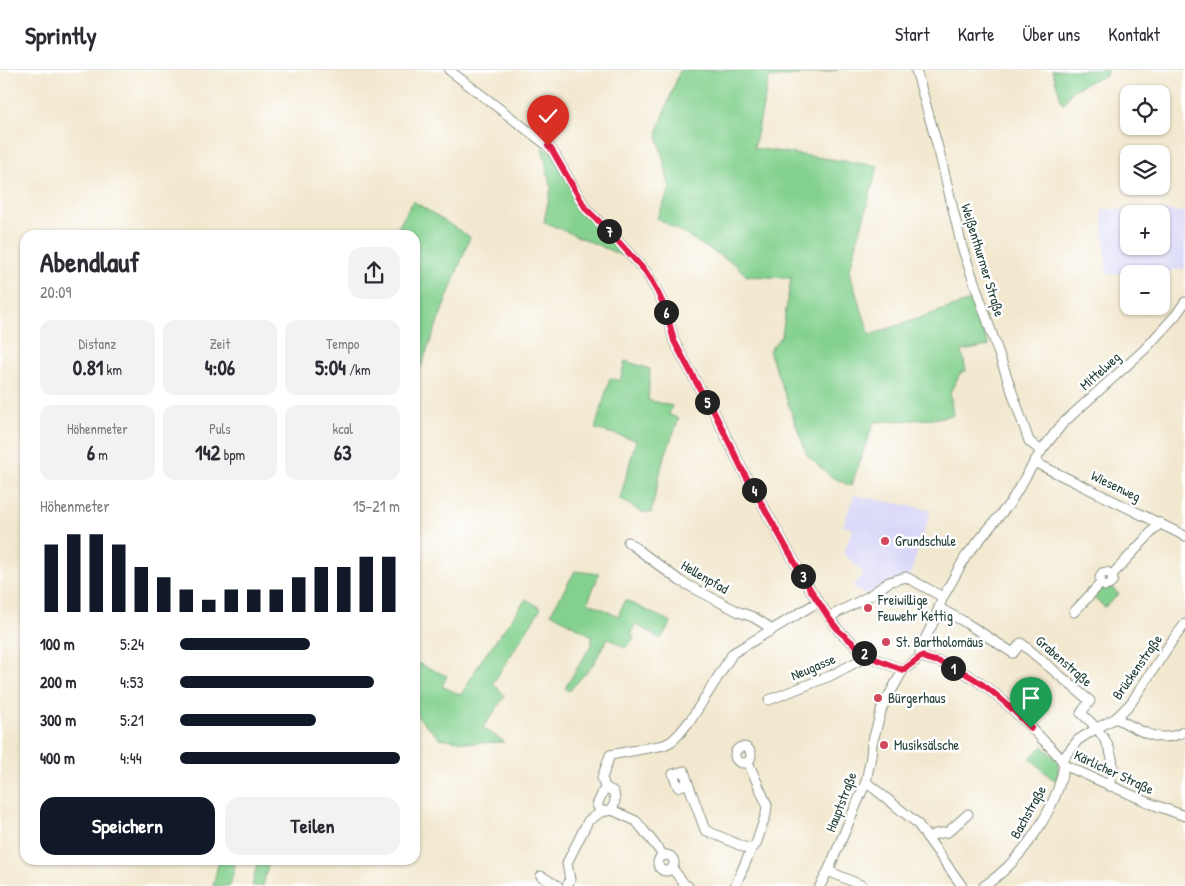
<!DOCTYPE html>
<html lang="de">
<meta charset="utf-8">
<style>
body{margin:0;font-family:"Patrick Hand",sans-serif;background:#f2f2f3;color:#2b2b33;height:100vh;display:flex;flex-direction:column;font-size:19px;white-space:nowrap}
*{box-sizing:border-box;margin:0}
p{font-size:16px;color:#7c7c81}
.icon{flex:none;width:28px;height:28px;fill:none;stroke:currentColor;stroke-width:2;stroke-linecap:round;stroke-linejoin:round}
.map{position:relative;flex:1;overflow:hidden}
.drawer{position:absolute;left:20px;top:160px;width:400px;height:635px;display:flex;flex-direction:column;background:#fff;border-radius:15px;box-shadow:0 1px 4px #0004}
.drawer>*{flex:none}
.controls{position:absolute;left:1120px;top:15px;display:grid;gap:10px}
.controls a{display:grid;place-items:center;width:50px;height:50px;border-radius:10px;background:#fff;box-shadow:0 1px 4px #0004;font-size:25px}
.pin{position:absolute;display:grid;place-items:center;width:42px;height:42px;color:#fff;margin:-51px -21px;border-radius:50% 50% 50% 0;rotate:-45deg;box-shadow:0 0 5px #0007}
.pin .icon{rotate:45deg}
.km{position:absolute;width:25px;height:25px;margin:-12px;border-radius:50%;background:#222;color:#fff;font-size:14px;line-height:25px;text-align:center}
.round{display:grid;place-items:center;flex:none;width:52px;height:52px;border-radius:15px;background:#f2f2f3}
.overview{display:flex;align-items:center;justify-content:space-between;height:85px;padding:0 20px}
h1{font-size:28px;font-weight:700;line-height:38px}
.stats{display:grid;grid-template-columns:repeat(3,1fr);gap:8px;height:85px;padding:5px 20px}
.stats div{display:grid;align-content:center;border-radius:12px;background:#f2f2f3;text-align:center}
.stats b{font-size:21px;font-weight:700}
.stats small{font-size:14px;font-weight:400}
.stats p{font-size:14px}
.chart{height:140px;padding:10px 20px}
.chart p{display:flex;justify-content:space-between}
.chart svg{width:100%;height:90px;margin-top:5px;stroke:#111827;stroke-width:6}
.primary-button{display:flex;gap:10px;margin-top:auto;padding:10px 20px}
.primary-button a{flex:1;height:58px;border-radius:15px;background:#111827;color:#fff;font-size:20px;font-weight:700;line-height:58px;text-align:center}
.primary-button a+a{background:#f2f2f3;color:#2b2b33}
ul{padding:0 20px;list-style:none;font-size:16px}
li{display:grid;grid-template-columns:80px 60px 1fr;align-items:center;height:38px}
li i{height:12px;border-radius:6px;background:#111827}
header{display:flex;align-items:center;gap:30px;box-sizing:border-box;height:70px;padding:0 25px;background:#fff;border-bottom:1px solid #e1e1e2}
header strong{font-size:24px}
nav{display:flex;gap:28px;margin-inline-start:auto;font-size:18px}
.map>svg:first-child{display:block}
</style>
<header>
<strong>Sprintly</strong>
<nav><a>Start</a><a>Karte</a><a>Über uns</a><a>Kontakt</a></nav>
</header>
<div class="map">
<svg width="1185" height="816" viewBox="0 0 1185 816">
<rect width="100%" height="100%" fill="#fff"/>
<filter id="ink" filterUnits="userSpaceOnUse"><feTurbulence type="fractalNoise" baseFrequency=".02" numOctaves="2"/><feDisplacementMap in="SourceGraphic" scale="10" xChannelSelector="R" yChannelSelector="G"/><feConvolveMatrix kernelMatrix="1 2 1 2 8 2 1 2 1" color-interpolation-filters="sRGB"/></filter>
<filter id="wash" filterUnits="userSpaceOnUse"><feTurbulence type="fractalNoise" baseFrequency=".0096" numOctaves="4" result="noise"/><feDisplacementMap in="SourceGraphic" scale="20" xChannelSelector="R" yChannelSelector="G"/><feGaussianBlur stdDeviation="1.12" result="paint"/><feColorMatrix in="noise" values="0 0 0 0 0 0 0 0 0 0 0 0 0 0 0 0 0 1.4 0 .05"/><feComposite in="paint" operator="in"/></filter>
<g filter="url(#wash)">
<rect width="100%" height="100%" fill="#f2e8cf"/>
<g fill="#d9d7f7" fill-rule="evenodd">
<path d="M1102,139l60,1 23,2v57h-11l-2,2 -65,3zM1129,144h32v32h-32z"/>
<path d="M854,425l77,15 -21,65 -46,20 -11,-9 11,-13 -21,-20 10,-24 -10,-3z"/>
</g>
<g fill="#84d18f" stroke="#528762">
<path d="M680,0h158l-69,8 -15,70 124,18 -29,106 21,63 102,-35 17,46 -27,5 4,20 -5,1 -11,20 3,23 -21,4 -58,3 -23,64 -21,-10 -23,-21 -38,-104 13,-16 9,-57 -44,-2 -14,-13 -76,-45 13,-29 -13,-56z"/>
<path d="M1052,0h55l-1,6 -16,5 -18,10 -9,14z"/>
<path d="M542,77l10,6 33,58 45,48 -86,-37 7,-34z"/>
<path d="M413,131l57,36 -55,145v-147h-21z"/>
<path d="M625,291l25,8 -2,31 24,6 -3,9 10,3 -17,46 -11,49 -10,-1 -21,-13 16,-59 -41,-11 15,-51 10,3z"/>
<path d="M575,501l24,3 -11,28 30,14 7,-16 46,22 -10,17 -25,-15 -5,8 3,7 -9,9 -17,-10 -16,28 -23,25 -4,-3 27,-44v-8l-41,-23z"/>
<path d="M1111,517l8,7 -14,13 -13,-10 8,-9z"/>
<path d="M526,529l15,9 -48,75 12,13 -22,32 22,14 -33,1 -33,-5 -24,-24v-52l32,14 -5,10 19,9 20,-34z"/>
<path d="M1043,676l15,15v12l-2,7 -5,-2 -21,-20z"/>
<path d="M219,790h17l-6,26h-17z"/>
<path d="M258,790h11l-6,26h-11z"/>
</g>
</g>
<g filter="url(#ink)">
<g fill="none" stroke-linecap="round" stroke-linejoin="round">
<g stroke="#889282" stroke-width="11">
<g id="minor">
<path d="M449,0l99,76 4,4 34,59 21,20 39,43 11,19 9,19 8,31 35,65 4,4 30,61 67,118 19,28 10,14 29,25 35,14"/>
<path d="M916,0l24,85 22,92 67,194 12,10"/>
<path d="M1034,392l151,74"/>
<path d="M628,472l52,39 59,31 14,5 13,8 5,6"/>
<path d="M1112,505l48,-52"/>
<path d="M939,538l24,13 50,32 8,-10 69,58 -9,12c17,15 30,29 32,53 0,6 -3,14 -4,20"/>
<path d="M1074,542l27,-29 -1,-5 2,-5 5,-1 5,3 1,5 -4,5 -4,1 -4,-3"/>
<path d="M829,547l40,-21 20,-14 17,-5 37,20"/>
<path d="M922,586l-2,-4v-3l13,-26 10,-26 23,-41 44,-53 31,-52 22,-28 81,-73 32,-35 9,-13"/>
<path d="M922,586c5,4 12,4 18,6 9,3 19,8 28,13 29,17 53,42 76,66 8,8 16,14 20,24l88,39 33,12"/>
<path d="M769,630l61,-24 38,-20"/>
<path d="M1116,648c23,12 44,28 69,13"/>
<circle cx="743" cy="685" r="8"/>
<path d="M1062,690l16,-20 19,-12 19,-10 15,-15 41,-62 13,-17"/>
<path d="M684,701l4,12 -10,4 -5,-13z"/>
<path d="M866,712l51,41 45,63"/>
<path d="M688,713l17,47 46,20"/>
<path d="M605,717l9,5 1,9 -3,9"/>
<path d="M601,742l11,-2 24,11 5,6 23,29"/>
<path d="M927,767l9,-3 12,-2 20,-18"/>
<circle cx="666" cy="793" r="8"/>
<path d="M672,798l13,17 3,1"/>
<path d="M828,801l35,15"/>
<path d="M541,806l17,10"/>
<path d="M567,816l3,-6 -3,-17 21,-42 13,-9 -4,-7 8,-18 -3,-9 8,-23 54,-10 8,-4 8,-8 12,-15 41,-65 85,-51"/>
<path d="M735,816l16,-36 5,-6 10,-30 1,-9 -19,-43"/>
<path d="M820,816l8,-15 38,-89 5,-26 1,-12 10,-36 21,-38 19,-14"/>
<path d="M984,816c37,-24 73,-77 80,-121"/>
</g>
</g>
<use href="#minor" stroke="#fff" stroke-width="9"/>
</g>
</g>
<g fill="none" stroke-linecap="round" stroke-linejoin="round" filter="url(#ink)">
<g stroke="#fff" stroke-width="10">
<path id="route" d="M548,76l4,4 34,59 21,20 39,43 11,19 9,19 8,31 35,65 4,4 30,61 67,118 19,29 10,13 29,25 35,14 19,-14c5,4 12,4 18,6 10,3 20,8 28,13 24,14 44,33 63,53"/>
</g>
<use href="#route" stroke="#e11d48" stroke-width="6"/>
</g>
<g fill="#d1495b" stroke="#fff" stroke-width="2">
<circle cx="885" cy="471" r="5"/>
<circle cx="868" cy="538" r="5"/>
<circle cx="886" cy="572" r="5"/>
<circle cx="878" cy="628" r="5"/>
<circle cx="884" cy="675" r="5"/>
</g>
<g text-anchor="middle" stroke-width="5" stroke-linejoin="round" paint-order="stroke">
<g font-size="14" fill="#1f3d34" stroke="#fff">
<text transform="translate(983 190) rotate(73)" y="5">Weißenthurmer Straße</text>
<text transform="translate(1100 301) rotate(-42)" y="5">Mittelweg</text>
<text transform="translate(1116 416) rotate(26)" y="5">Wiesenweg</text>
<text transform="translate(705 507) rotate(30)" y="5">Hellenpfad</text>
<text transform="translate(1064 591) rotate(41)" y="5">Grabenstraße</text>
<text transform="translate(813 597) rotate(-23)" y="5">Neugasse</text>
<text transform="translate(1137 597) rotate(-55)" y="5">Brückenstraße</text>
<text transform="translate(1114 702) rotate(25)" y="5">Kärlicher Straße</text>
<text transform="translate(841 732) rotate(-69)" y="5">Hauptstraße</text>
<text transform="translate(1028 742) rotate(-61)" y="5">Bachstraße</text>
</g>
<g font-size="14" fill="#1f3d34" stroke="#fff" text-anchor="start">
<text x="895" y="476">Grundschule</text>
<text x="878" y="535">Freiwillige<tspan x="878" dy="16">Feuwehr Kettig</tspan></text>
<text x="896" y="577">St. Bartholomäus</text>
<text x="888" y="633">Bürgerhaus</text>
<text x="894" y="680">Musiksälsche</text>
</g>
</g>
</svg>
<div class="controls">
<a><svg class="icon" aria-label="locate" viewBox="0 0 24 24"><circle cx="12" cy="12" r="6"/><path d="M12 2v4M12 18v4M2 12h4M18 12h4"/></svg></a>
<a><svg class="icon" aria-label="layers" viewBox="0 0 24 24"><path d="M12 4l9 5-9 5-9-5zM3 14l9 5 9-5"/></svg></a>
<a>+</a>
<a>−</a>
</div>
<div class="pin" style="left:1031px;top:658px;background:#1e9e55"><svg class="icon" aria-label="arrive" viewBox="0 0 24 24"><path d="M6 21V4h12l-3 4 3 4H6"/></svg></div>
<div class="pin" style="left:548px;top:76px;background:#d93025"><svg class="icon" aria-label="check" viewBox="0 0 24 24"><path d="M5 12l5 5 9-10"/></svg></div>
<b class="km" style="left:953px;top:598px">1</b>
<b class="km" style="left:864px;top:583px">2</b>
<b class="km" style="left:803px;top:506px">3</b>
<b class="km" style="left:754px;top:420px">4</b>
<b class="km" style="left:707px;top:332px">5</b>
<b class="km" style="left:666px;top:242px">6</b>
<b class="km" style="left:609px;top:161px">7</b>
<section class="drawer">
<div class="overview"><div><h1>Abendlauf</h1><p>20:09</p></div><a class="round"><svg class="icon" aria-label="share" viewBox="0 0 24 24"><path d="M12 15V3M7 8l5-5 5 5M5 13v7h14v-7"/></svg></a></div>
<div class="stats">
<div><p>Distanz</p><b>0.81<small> km</small></b></div>
<div><p>Zeit</p><b>4:06</b></div>
<div><p>Tempo</p><b>5:04<small> /km</small></b></div>
</div>
<div class="stats">
<div><p>Höhenmeter</p><b>6<small> m</small></b></div>
<div><p>Puls</p><b>142<small> bpm</small></b></div>
<div><p>kcal</p><b>63</b></div>
</div>
<div class="chart"><p><span>Höhenmeter</span>15–21 m</p>
<svg viewBox="0 0 160 44" preserveAspectRatio="none"><path d="M5 44V11M15 44V6M25 44V6M35 44V11M45 44V22M55 44V27M65 44V33M75 44V38M85 44V33M95 44V33M105 44V33M115 44V27M125 44V22M135 44V22M145 44V17M155 44V17"/></svg>
</div>
<ul>
<li><b>100 m</b>5:24<i style="width:59%"></i></li>
<li><b>200 m</b>4:53<i style="width:88%"></i></li>
<li><b>300 m</b>5:21<i style="width:62%"></i></li>
<li><b>400 m</b>4:44<i style="width:100%"></i></li>
</ul>
<div class="primary-button"><a>Speichern</a><a>Teilen</a></div>
</section>
</div>
